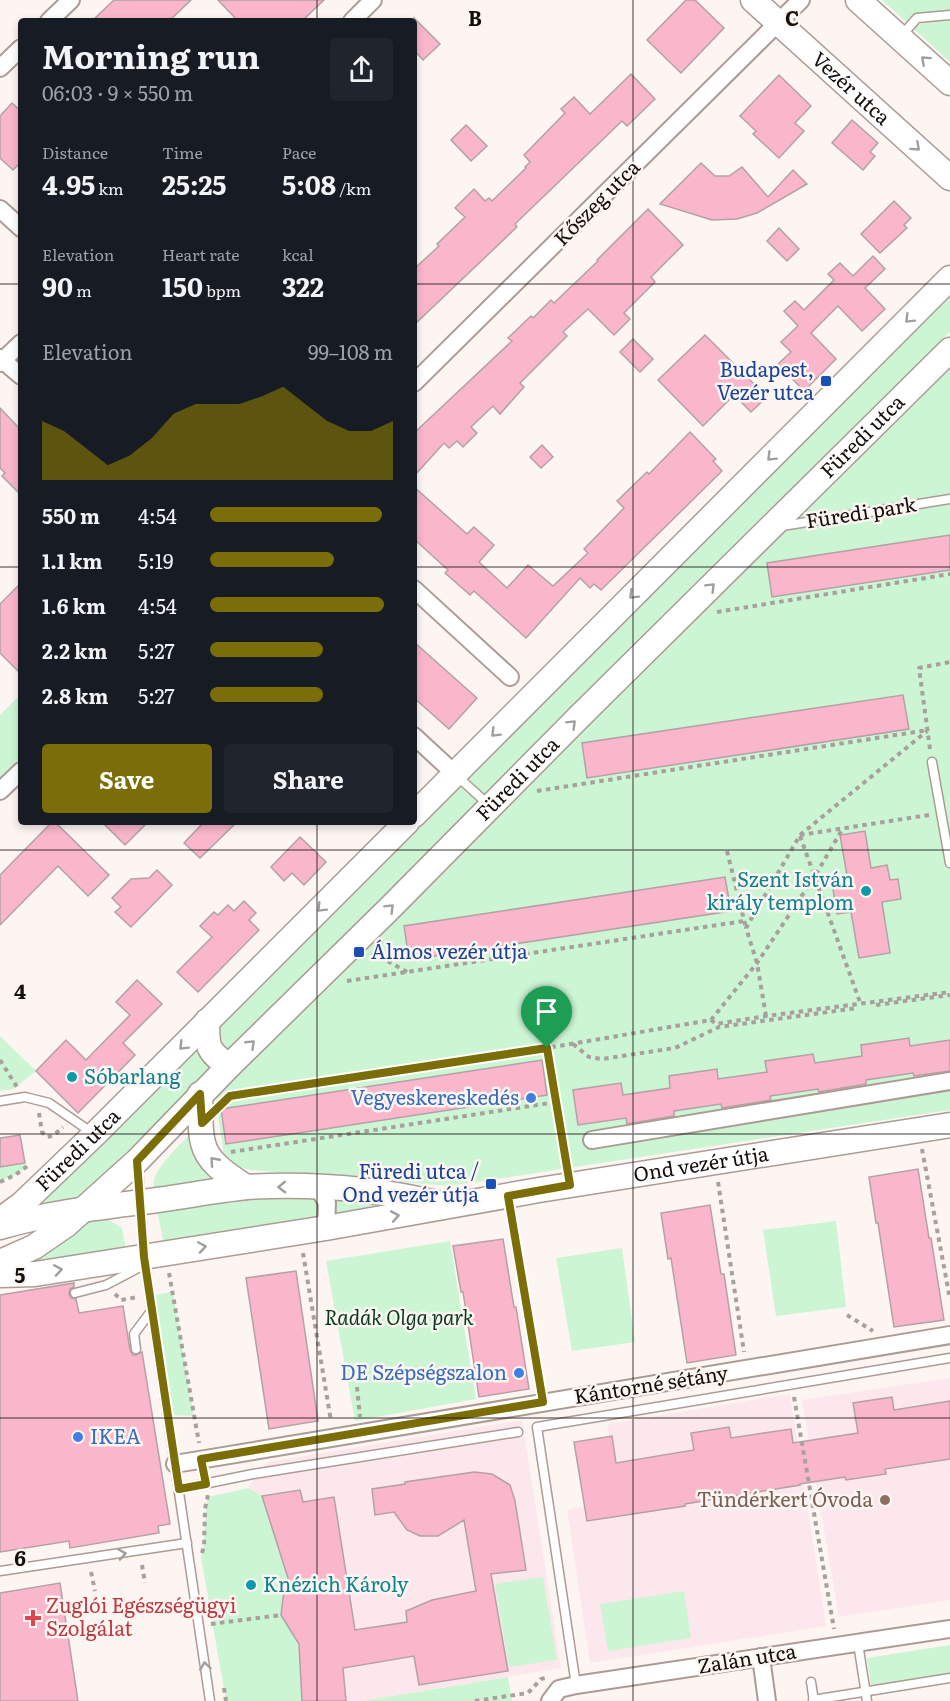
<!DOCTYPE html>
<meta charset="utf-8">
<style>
body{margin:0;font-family:Literata,serif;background:#20242c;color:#f1f3f6;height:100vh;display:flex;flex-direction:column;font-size:22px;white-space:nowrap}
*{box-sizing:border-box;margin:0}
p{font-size:20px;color:#9ea1a6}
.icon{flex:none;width:33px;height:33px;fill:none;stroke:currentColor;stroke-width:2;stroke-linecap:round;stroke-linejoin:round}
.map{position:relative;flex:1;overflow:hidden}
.side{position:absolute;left:18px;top:18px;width:399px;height:807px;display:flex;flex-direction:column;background:#171b24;border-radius:6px;box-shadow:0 3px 9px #0003}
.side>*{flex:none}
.pin{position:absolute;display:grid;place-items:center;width:51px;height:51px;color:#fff;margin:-62px -26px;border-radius:50% 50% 50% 0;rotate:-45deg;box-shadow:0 0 6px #0007}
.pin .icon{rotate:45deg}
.round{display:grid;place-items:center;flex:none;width:63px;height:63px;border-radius:6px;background:#20242c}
.head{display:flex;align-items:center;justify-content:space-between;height:102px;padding:0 24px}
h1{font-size:33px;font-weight:700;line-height:45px}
.stats{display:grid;grid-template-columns:repeat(3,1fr);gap:9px;height:102px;padding:6px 24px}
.stats div{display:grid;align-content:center}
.stats b{font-size:26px;font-weight:700}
.stats small{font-size:16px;font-weight:400}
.stats p{font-size:16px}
.chart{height:168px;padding:12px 24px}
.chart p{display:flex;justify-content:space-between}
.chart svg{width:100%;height:108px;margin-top:6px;fill:#7b6d07;opacity:.7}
.button{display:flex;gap:12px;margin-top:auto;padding:12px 24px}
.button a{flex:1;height:69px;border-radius:6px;background:#7b6d07;color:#fff;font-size:24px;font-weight:700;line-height:69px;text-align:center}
.button a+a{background:#20242c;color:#f1f3f6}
ul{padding:0 24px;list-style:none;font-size:20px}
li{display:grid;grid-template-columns:96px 72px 1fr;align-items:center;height:45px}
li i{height:15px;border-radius:8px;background:#7b6d07}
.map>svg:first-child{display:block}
</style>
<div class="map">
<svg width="950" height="1701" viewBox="0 0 950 1701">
<rect width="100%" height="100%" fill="#fdf5f2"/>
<g fill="#fce7ec">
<path d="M950,1378v222l-111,17 -37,-217z"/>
<path d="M790,1394l36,232 -236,37 -23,-153 18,-4 24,-69 -1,-13z"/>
<path d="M522,1420l39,248 -199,33h-78l-36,-213 20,-26z"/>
</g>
<g fill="#ccf5d4">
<path d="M882,0h68v62z"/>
<path d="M950,291v41l-870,866 -47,6z"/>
<path d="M950,360v750l-500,76 -200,-16 -25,-7 -11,-73z"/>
<path d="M21,694v65l-21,20v-64z"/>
<path d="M0,1036l36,35 -23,18 -13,2z"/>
<path d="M202,1123l22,49 228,35 -286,46c-3,-16 -14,-59 -12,-73 4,-17 35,-44 48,-57z"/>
<path d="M25,1163l1,5 -11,7 -15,6v-14z"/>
<path d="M95,1217l14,3 13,8 4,21 -88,13v-4l31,-20z"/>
<path d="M836,1221l10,86 -70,9 -13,-86z"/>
<path d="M450,1241l26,158 -121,22 -29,-160z"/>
<path d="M622,1248l13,94 -63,9 -16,-93z"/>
<path d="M173,1292l21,124 -26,-1 -18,-119z"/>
<path d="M248,1488l14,8 26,82 -5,20 -2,17 18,29 3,57h-76l-25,-144c6,-20 2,-40 7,-60z"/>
<path d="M543,1577l14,83 -48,7 -14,-83z"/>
<path d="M684,1591l7,47 -83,13 -8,-47z"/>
<path d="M950,1645v28l-79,13 -4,-28z"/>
<path d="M508,1677l4,24h-150z"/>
</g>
<g fill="#fab6ca" stroke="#b3a1a6" stroke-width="1.5">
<path d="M114,0h77l-22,21h-77z"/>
<path d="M218,0h106l-22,21h-64z"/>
<path d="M686,0h9l29,28 -43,45 -34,-33z"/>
<path d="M414,18l26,26 -17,16 -9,-10z"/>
<path d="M631,74l24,25 -28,27 -5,-5 -107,103 2,3 -103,98v-56l25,-23 -2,-2 28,-27 -10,-9 19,-19 11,12 4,-3 3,3 34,-33 -1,-1 5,-5 -6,-7 41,-42 -4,-4 13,-12 16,17z"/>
<path d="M779,75l32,31 -16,17 9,8 -25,27 -26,-24 3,-3 -16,-15z"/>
<path d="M12,103l9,8v51l-8,8 -13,-12v-42z"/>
<path d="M852,120l26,23 -8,9 5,4 -12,14 -31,-27z"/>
<path d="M466,125l21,21 -16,15 -20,-21z"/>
<path d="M701,163l14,13h14l13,-9 26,30 25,-27 14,14 -50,29 -20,6 -25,1 -52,-16z"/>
<path d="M894,201l17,17 -7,7 3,3 -27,25 -19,-19z"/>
<path d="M648,209l35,36 -32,32 4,5 -31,31 6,6 -16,16 -26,-26 -25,23 4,4 -47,47 4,4 -24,27 -7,-8 -22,21 6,6 -14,14 -6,-6 -8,7 -5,-5 -30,33v-43l98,-92 -4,-3 23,-22 2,2 18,-18 3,3 44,-42 -1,-1z"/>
<path d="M779,228l20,21 -12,12 -20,-20z"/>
<path d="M873,256l12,13 -20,19 20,21 -23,22 -24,-25 -27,27 25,26 -32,32 -26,-27 13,-12 -10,-10 17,-16 -14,-15 11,-10 9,9 30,-30 -6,-6 12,-11 13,13z"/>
<path d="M705,335l62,62 -16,15 -17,-17 -31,31 -45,-46z"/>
<path d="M633,339l20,20 -13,13 -20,-20z"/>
<path d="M0,408l21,22v65l-19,-19 3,-3 -5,-5z"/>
<path d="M690,432l26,27 -3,2 9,10 -121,119 -7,-6 -4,4 -10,-10 -54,60 -52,-47 -4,4 -25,-22 3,-3 -34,-31v-52l53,47 7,-7 20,18 -15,17 28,26 21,-23 25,21 35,-33 -4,-4 40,-41 -7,-7 30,-29 2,2z"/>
<path d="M542,445l11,12 -12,11 -11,-11z"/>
<path d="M950,535v35l-178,27 -5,-34z"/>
<path d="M21,583v91l-21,-21v-49z"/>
<path d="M414,642l63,56 -28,31 -35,-31z"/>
<path d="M903,695l6,34 -322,49 -5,-35z"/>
<path d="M52,822h3l54,53 -21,21 -30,-30 -58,59v-50z"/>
<path d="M102,822h46l-23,23z"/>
<path d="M204,822h33l-37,36 -16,-15z"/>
<path d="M865,831l6,37 16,-3 3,15 8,-1 3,20 -19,3 8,51 -31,5 -8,-46 -14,2 -5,-31 16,-2 -8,-46z"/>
<path d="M300,837l26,25 -22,23 -12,-12 -8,8 -13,-14z"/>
<path d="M157,870l15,15 -41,42 -16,-15 6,-5 -9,-9 19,-19 18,-1z"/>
<path d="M725,877l6,34 -322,49 -5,-34z"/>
<path d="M244,901l12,12 -7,7 10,10 -61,62 -21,-20 35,-35 -12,-11 14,-14 4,3 10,-10 6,6z"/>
<path d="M137,980l25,24 -39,39 12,12 -57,58 -42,-42 30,-31 20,20 44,-45 -14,-13z"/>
<path d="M909,1038l1,8 40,-6v31l-36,5 -1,-3 -47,7v4l-47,8 -1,-3 -48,7 1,4 -49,8 -1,-4 -47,7v5l-47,8 -1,-6 -48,7 -5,-35 48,-7 2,12 47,-7 -1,-12 48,-7 1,10 49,-7 -2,-11 48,-7 2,9 47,-7 -1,-11z"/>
<path d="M542,1060l5,35 -321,49 -5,-35z"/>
<path d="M20,1135l5,28 -25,4v-29z"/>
<path d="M918,1169l11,69h2l13,82 -50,7 -16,-104h-2l-7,-46z"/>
<path d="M710,1205l11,69h3l12,81 -49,8 -16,-105 -3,1 -7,-46z"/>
<path d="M503,1239l11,68h2l13,82 -50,8 -16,-105h-2l-8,-46z"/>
<path d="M296,1271l22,150 -49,8 -23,-151z"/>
<path d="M74,1283v4l-4,2 -1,5 2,4 5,1 3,14 44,-7 7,44 3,5h3l6,-3 28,172 -12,2 1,7 -89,15 -1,-7 -69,11v-257z"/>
<path d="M892,1397l2,13 56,-9v58l-65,10 1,5 -40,6 -1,-3 -45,7v1l-115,19v2l-98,15 -13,-79 38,-6 4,27 78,-13 -3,-17 38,-6 2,11 60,-9 2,14 65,-10 -5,-30z"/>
<path d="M474,1472l18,2 18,11 5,16 11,69 -35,4 17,97 -89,14 -5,-29 -71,12 3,33h-44l-3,-57 -18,-29 2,-17 5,-20 -26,-82 38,-6 3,12 31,-5 21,133 52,-8 -1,-11 26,-11 44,-9 -12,-71 -26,16h-18l-13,-6 -13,-18 -19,3 -3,-26 33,-5v-2z"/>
<path d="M60,1583l18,118h-78v-108z"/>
</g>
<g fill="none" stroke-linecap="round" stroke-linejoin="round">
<g stroke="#ac9b94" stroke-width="11">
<g id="lane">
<path d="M902,35l15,-17 33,-3"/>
<path d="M782,526l168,-27"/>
<path d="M932,762l18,101"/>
<path d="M457,776l33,30"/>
<path d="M0,1101l25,-4 24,6 45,31"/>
<path d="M138,1167l6,90 66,444"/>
<path d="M75,1293l31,-8 36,-19"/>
<path d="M136,1349l-2,-15 18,-24"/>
<path d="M179,1489l74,-15 265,-42"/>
<path d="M0,1571l187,-28"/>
<path d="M858,1643l9,58"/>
<path d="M811,1682l3,19"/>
<path d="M576,1685l-39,-258 413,-69"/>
<path d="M813,1700l137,-22"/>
</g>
</g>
<g stroke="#ac9b94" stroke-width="20">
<g id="street">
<path d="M49,21l22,-21"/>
<path d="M352,21l21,-21"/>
<path d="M0,68l21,-20"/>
<path d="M0,209l21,19"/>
<path d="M0,358l21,18"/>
<path d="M0,363l21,-20"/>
<path d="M414,383l387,-383"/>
<path d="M414,589l96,88"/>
<path d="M414,736l41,38"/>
<path d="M0,791l21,-20"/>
<path d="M592,1140l358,-59"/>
<path d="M317,1186l10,17 -1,25"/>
<path d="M175,1464l775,-129"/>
<path d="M761,1657l6,44"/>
<path d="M550,1701l9,-12 17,-4 374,-56"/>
</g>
</g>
<g stroke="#ac9b94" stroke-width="27">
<g id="secondary">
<path id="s1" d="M753,0l197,178"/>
<path d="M858,0l92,83"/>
<path d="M414,815l536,-537"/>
<path d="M207,1021c0,26 0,30 22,45"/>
<path d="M200,1094c1,16 -1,34 3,49 5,21 27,33 43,44"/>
<path id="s2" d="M0,1220l22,-16 73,-70 312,-312"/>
<path d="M0,1227c51,-15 104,-20 157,-27 30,-4 60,-10 90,-13 64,-4 131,2 194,17"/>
<path id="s3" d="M0,1262l34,-15 32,-22 71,-64 92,-95 162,-159 189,-191 370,-366"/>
<path id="s4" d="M0,1275l35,-1 291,-46 213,-38 411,-65"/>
</g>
</g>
<g stroke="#a7a09d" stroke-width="4" stroke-dasharray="4.5 4.5" stroke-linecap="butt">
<path d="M717,612l233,-38"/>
<path d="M930,749l-11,-81 31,-6"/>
<path d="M537,791l391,-61"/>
<path d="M800,835l129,-20"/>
<path d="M800,836l61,169"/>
<path d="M727,851l19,77"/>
<path d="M372,952l35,20"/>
<path d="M347,981l397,-60"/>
<path d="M876,1005l74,-10"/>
<path d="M766,1016l-9,-53 -11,-35 54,-93 127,-104"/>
<path d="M711,1020l46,-57 58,-87 28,-48"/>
<path d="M573,1044l16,13 13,2 73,-11 44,-21 138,-19"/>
<path d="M547,1048l20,117"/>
<path d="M0,1060l17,27"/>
<path d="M231,1096l316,-48 164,-28 5,4 50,-8 184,-24"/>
<path d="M39,1113l3,19 5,5 6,-1 10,-9"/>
<path d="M922,1149l28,150"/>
<path d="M231,1152l325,-50"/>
<path d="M0,1182l15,-7 14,-10"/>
<path d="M718,1182l26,170"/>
<path d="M511,1214l30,173"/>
<path d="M303,1253l28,168"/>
<path d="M169,1273l30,170"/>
<path d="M115,1294l6,6 17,-3"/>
<path d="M847,1315l26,16"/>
<path d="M357,1387l3,30"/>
<path d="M794,1397l40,232"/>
<path d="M202,1553l2,-7 1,-37 3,-14"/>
<path d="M142,1565l3,18"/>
<path d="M91,1572l4,19"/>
<path d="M211,1624l70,-9"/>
<path d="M224,1688l2,13"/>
<path d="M475,1701l53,-8 13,-14 4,-1"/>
</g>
<use href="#lane" stroke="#fff" stroke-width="8"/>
<use href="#street" stroke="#fff" stroke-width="16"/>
<use href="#secondary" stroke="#fff" stroke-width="24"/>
</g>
<defs><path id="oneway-chevron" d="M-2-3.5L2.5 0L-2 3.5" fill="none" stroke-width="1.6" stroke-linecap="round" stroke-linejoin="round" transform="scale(1.5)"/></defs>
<g stroke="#a19f9e">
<use href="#oneway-chevron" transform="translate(925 60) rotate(-138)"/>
<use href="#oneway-chevron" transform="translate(916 147) rotate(42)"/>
<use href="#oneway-chevron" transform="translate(909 319) rotate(135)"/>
<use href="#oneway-chevron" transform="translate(771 457) rotate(135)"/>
<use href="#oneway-chevron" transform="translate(711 587) rotate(-45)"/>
<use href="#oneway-chevron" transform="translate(633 595) rotate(135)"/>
<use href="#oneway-chevron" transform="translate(572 724) rotate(-45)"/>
<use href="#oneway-chevron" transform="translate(495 733) rotate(135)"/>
<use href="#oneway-chevron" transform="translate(321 908) rotate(135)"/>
<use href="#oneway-chevron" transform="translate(390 908) rotate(-45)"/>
<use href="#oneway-chevron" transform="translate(251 1044) rotate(-44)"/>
<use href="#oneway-chevron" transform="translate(183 1046) rotate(135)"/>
<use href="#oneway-chevron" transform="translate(214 1161) rotate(-132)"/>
<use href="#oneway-chevron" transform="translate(282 1187) rotate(179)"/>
<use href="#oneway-chevron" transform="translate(395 1216) rotate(-10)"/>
<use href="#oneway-chevron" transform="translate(202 1247) rotate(-9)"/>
<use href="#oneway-chevron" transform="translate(58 1270) rotate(-9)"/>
<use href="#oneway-chevron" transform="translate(122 1554) rotate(-9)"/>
<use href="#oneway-chevron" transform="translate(205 1666) rotate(-98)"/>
</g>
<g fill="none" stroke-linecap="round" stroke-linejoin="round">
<g stroke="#fff" stroke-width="12">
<path id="route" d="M547,1048l23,137 -62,11 35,206 -342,57 5,25 -27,5 -35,-232 -7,-96 63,-67 2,29 28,-27z"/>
</g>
<use href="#route" stroke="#7b6d07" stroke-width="8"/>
</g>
<path fill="none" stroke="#150f0c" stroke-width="1.5" stroke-opacity="0.55" d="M317,0v21M633,0v1701M0,284h21M414,284h536M0,567h21M414,567h536M317,822v879M0,850h950M0,1134h950M0,1418h950"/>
<g fill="#1a4fb4" stroke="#fdf5f2" stroke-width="2">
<rect x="820" y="375" width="12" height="12" rx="3"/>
<rect x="353" y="946" width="12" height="12" rx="3"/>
<rect x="485" y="1178" width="12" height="12" rx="3"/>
</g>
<g fill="#0f9aa8" stroke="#fdf5f2" stroke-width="2">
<circle cx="866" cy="891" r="6"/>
<circle cx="72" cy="1077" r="6"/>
<circle cx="251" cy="1585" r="6"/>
</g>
<g fill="#3f7fe0" stroke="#fdf5f2" stroke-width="2">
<circle cx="531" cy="1098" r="6"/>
<circle cx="519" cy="1373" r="6"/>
<circle cx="78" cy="1437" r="6"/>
</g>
<circle fill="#8d6e63" stroke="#fdf5f2" stroke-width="2" cx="885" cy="1500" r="6"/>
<path fill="#e0444e" stroke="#fdf5f2" stroke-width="2" d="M30 1609h6v6h6v6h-6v6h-6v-6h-6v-6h6z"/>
<g text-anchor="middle" stroke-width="5" stroke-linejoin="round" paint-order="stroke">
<g font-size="20" fill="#150f0c" stroke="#fdf5f2">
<text dy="7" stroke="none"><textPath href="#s1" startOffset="132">Vezér utca</textPath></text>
<text transform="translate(597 203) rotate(-45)" y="7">Kőszeg utca</text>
<text dy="7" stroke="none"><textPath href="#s3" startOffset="1197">Füredi utca</textPath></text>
<text transform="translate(861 513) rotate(-9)" y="7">Füredi park</text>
<text dy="7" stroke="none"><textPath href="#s3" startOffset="711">Füredi utca</textPath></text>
<text dy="7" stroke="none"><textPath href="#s2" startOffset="105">Füredi utca</textPath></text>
<text dy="7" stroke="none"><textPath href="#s4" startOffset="710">Ond vezér útja</textPath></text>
<text transform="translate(651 1385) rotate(-9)" y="7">Kántorné sétány</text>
<text transform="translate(747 1659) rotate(-9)" y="7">Zalán utca</text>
</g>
<g font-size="20" fill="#164399" stroke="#fdf5f2" text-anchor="end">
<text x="814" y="377">Budapest,<tspan x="814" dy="23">Vezér utca</tspan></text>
<text x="371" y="959" text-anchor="start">Álmos vezér útja</text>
<text x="479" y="1179">Füredi utca /<tspan x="479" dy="23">Ond vezér útja</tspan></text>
</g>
<g font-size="20" fill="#0d838f" stroke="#fdf5f2" text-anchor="start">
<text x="854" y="887" text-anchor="end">Szent István<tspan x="854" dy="23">király templom</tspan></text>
<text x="84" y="1084">Sóbarlang</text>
<text x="263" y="1592">Knézich Károly</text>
</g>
<g font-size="20" fill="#366cbe" stroke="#fdf5f2" text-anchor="end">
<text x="519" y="1105">Vegyeskereskedés</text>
<text x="507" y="1380">DE Szépségszalon</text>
<text x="90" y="1444" text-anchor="start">IKEA</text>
</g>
<g font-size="20" font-style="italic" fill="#073c1b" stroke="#fdf5f2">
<text x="399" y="1325">Radák Olga park</text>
</g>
<g font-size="20" fill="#785e54" stroke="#fdf5f2" text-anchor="end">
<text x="873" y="1507">Tündérkert Óvoda</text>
</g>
<g font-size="20" fill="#be3a42" stroke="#fdf5f2" text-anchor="start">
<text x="46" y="1613">Zuglói Egészségügyi<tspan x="46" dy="23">Szolgálat</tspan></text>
</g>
</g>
<g font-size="20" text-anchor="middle" font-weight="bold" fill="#150f0c" stroke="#fdf5f2" stroke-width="5" stroke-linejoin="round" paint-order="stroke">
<text x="475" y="26">B</text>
<text x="792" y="26">C</text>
<text x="20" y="999">4</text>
<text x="20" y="1283">5</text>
<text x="20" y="1566">6</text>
</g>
</svg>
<div class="pin" style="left:547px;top:1048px;background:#1e9e55"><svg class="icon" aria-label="arrive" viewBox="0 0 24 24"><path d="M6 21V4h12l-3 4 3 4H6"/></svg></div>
<section class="side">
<div class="head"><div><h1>Morning run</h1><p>06:03 · 9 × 550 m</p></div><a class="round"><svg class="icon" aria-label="share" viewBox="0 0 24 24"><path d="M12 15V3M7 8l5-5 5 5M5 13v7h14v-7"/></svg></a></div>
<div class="stats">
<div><p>Distance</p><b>4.95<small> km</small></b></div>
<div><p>Time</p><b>25:25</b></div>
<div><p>Pace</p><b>5:08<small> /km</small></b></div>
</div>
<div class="stats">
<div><p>Elevation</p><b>90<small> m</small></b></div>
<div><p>Heart rate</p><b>150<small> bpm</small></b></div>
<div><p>kcal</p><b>322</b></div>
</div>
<div class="chart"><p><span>Elevation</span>99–108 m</p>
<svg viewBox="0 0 160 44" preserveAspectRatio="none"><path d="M0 44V20L10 24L20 31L30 38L40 34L50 27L60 17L70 13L80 13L90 13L100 10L110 6L120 13L130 20L140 24L150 24L160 20V44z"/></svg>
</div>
<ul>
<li><b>550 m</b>4:54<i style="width:94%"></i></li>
<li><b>1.1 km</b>5:19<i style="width:68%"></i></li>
<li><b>1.6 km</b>4:54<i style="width:95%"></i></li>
<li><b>2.2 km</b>5:27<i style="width:62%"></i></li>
<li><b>2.8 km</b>5:27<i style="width:62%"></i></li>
</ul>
<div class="button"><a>Save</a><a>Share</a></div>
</section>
</div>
